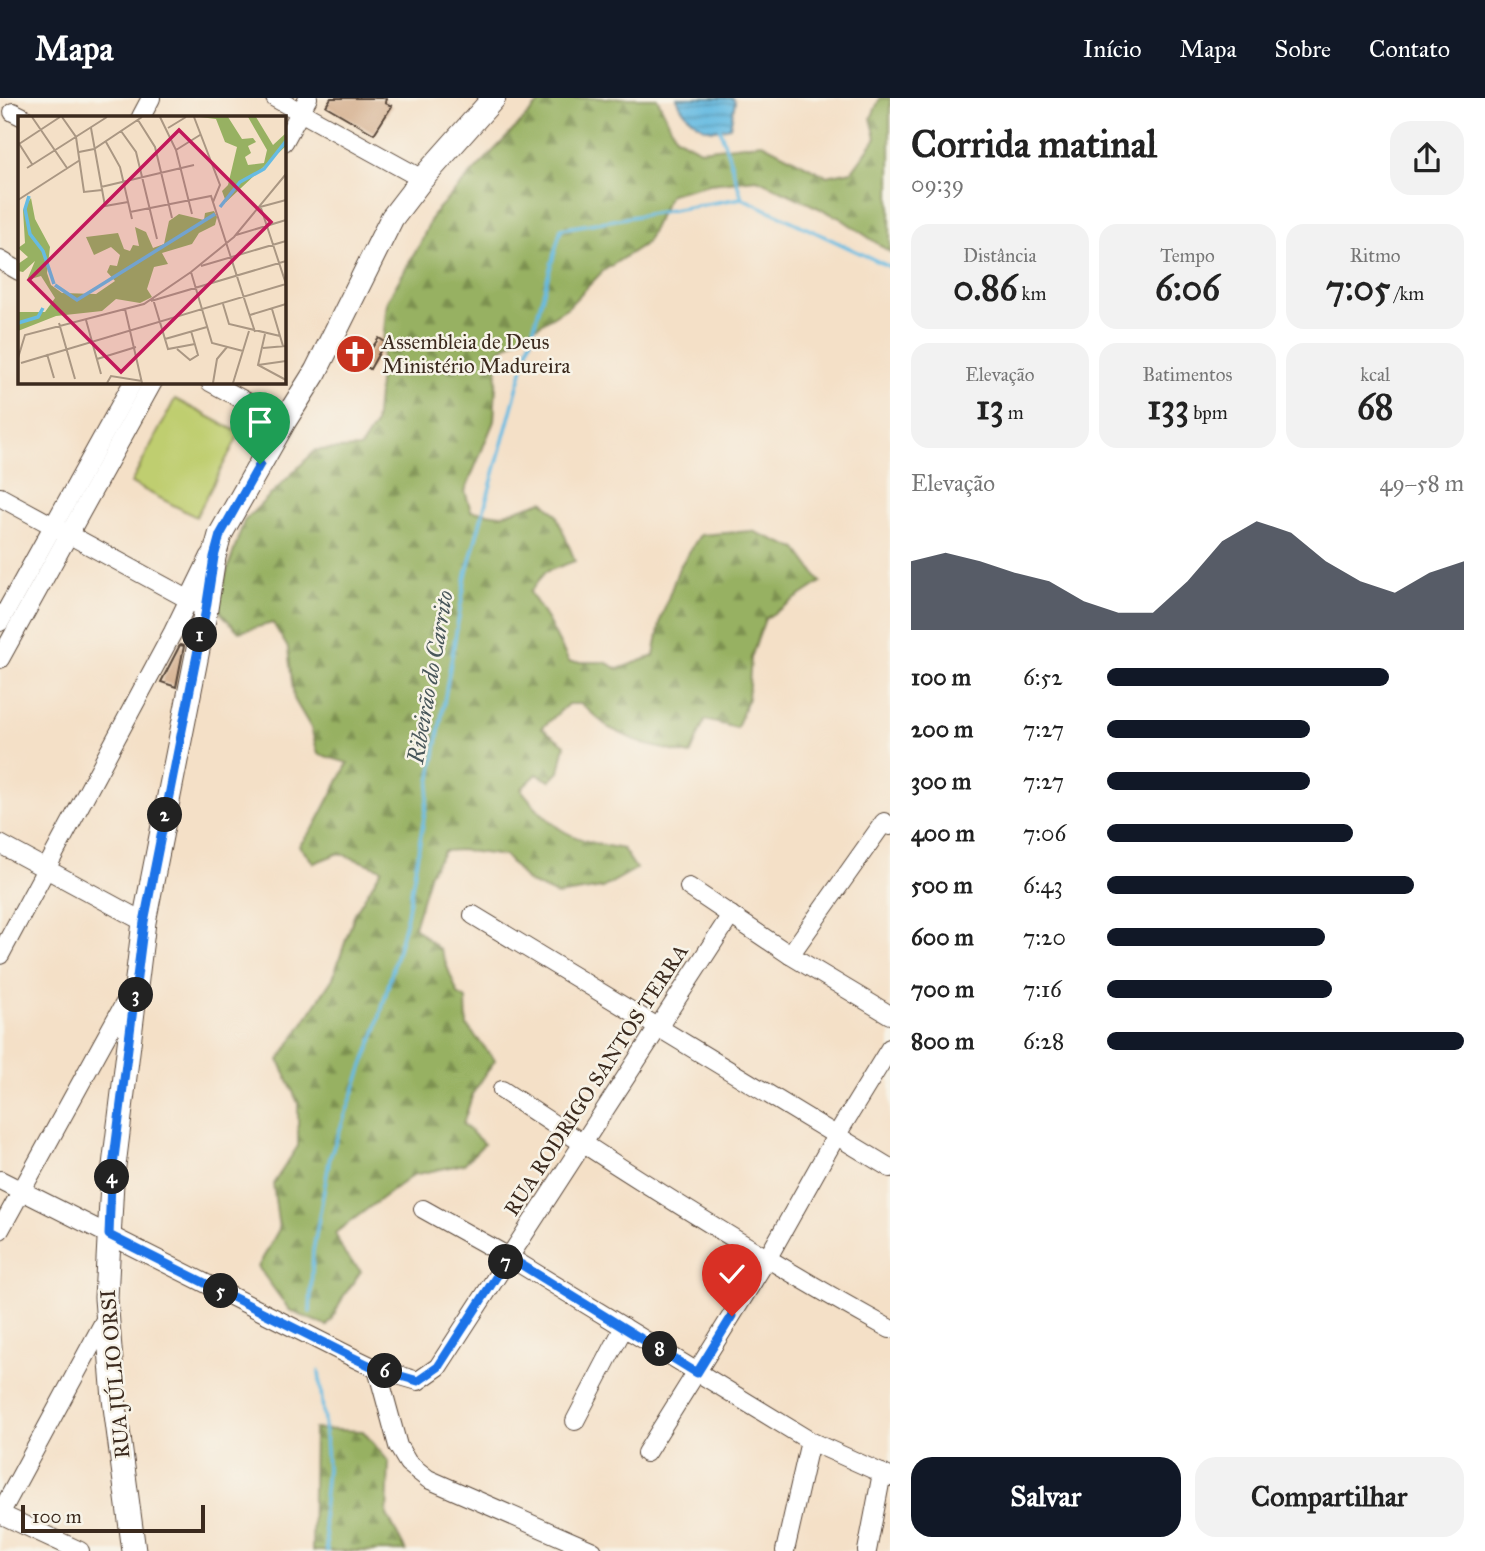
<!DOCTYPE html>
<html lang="pt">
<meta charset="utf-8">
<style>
body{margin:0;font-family:"IM FELL Great Primer",serif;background:#f2f2f2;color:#222;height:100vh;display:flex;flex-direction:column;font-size:26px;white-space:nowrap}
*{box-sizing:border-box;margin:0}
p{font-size:23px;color:#767676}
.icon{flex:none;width:38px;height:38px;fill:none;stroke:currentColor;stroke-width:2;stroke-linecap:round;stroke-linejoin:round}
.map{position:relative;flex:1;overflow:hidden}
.drawer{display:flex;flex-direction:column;background:#fff;width:595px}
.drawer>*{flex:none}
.scale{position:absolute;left:21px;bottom:18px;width:184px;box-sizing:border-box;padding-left:7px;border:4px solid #3b2a1e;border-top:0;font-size:19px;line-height:24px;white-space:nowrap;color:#3b2a1e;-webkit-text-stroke:5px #f7f3e8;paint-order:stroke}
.pin{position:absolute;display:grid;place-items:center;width:60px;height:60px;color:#fff;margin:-72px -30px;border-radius:50% 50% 50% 0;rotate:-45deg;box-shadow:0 0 7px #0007}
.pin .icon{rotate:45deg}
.km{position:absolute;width:35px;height:35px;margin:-18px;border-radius:50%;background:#222;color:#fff;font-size:19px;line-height:35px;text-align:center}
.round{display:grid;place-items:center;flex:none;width:74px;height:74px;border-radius:21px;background:#f2f2f2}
.head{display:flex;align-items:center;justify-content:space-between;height:119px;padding:0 21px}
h1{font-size:38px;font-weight:700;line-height:52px}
.metrics{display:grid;grid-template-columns:repeat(3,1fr);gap:10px;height:119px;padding:7px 21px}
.metrics div{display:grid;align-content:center;border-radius:18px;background:#f2f2f2;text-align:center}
.metrics b{font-size:35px;font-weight:700}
.metrics small{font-size:19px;font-weight:400}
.metrics p{font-size:19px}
.chart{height:196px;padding:14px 21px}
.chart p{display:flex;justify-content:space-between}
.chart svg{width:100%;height:126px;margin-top:7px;fill:#111827;opacity:.7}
.button{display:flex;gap:14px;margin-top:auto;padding:14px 21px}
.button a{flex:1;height:80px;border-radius:21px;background:#111827;color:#fff;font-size:28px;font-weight:700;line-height:80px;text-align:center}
.button a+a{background:#f2f2f2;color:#222}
ul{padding:0 21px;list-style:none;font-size:23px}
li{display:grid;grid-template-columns:112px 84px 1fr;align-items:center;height:52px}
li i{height:18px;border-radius:9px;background:#111827}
header{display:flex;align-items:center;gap:42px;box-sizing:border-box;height:98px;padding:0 35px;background:#111827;color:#fff}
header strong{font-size:33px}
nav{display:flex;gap:38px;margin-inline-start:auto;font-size:24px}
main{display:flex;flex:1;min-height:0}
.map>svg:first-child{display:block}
</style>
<header>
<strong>Mapa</strong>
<nav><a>Início</a><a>Mapa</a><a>Sobre</a><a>Contato</a></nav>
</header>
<main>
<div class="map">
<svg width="890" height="1453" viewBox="0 0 890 1453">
<defs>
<pattern id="forest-firs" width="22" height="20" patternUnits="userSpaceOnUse" patternTransform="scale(1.75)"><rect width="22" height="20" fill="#97b162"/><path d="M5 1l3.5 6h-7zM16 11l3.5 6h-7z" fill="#7c9050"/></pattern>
<pattern id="water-rules" width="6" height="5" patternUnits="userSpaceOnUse" patternTransform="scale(1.75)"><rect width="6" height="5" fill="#66bbe2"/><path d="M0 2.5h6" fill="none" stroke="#5598b7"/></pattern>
</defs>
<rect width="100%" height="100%" fill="#f7f3e8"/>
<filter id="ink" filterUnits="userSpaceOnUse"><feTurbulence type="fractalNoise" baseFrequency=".0143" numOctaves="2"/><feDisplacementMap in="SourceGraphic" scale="14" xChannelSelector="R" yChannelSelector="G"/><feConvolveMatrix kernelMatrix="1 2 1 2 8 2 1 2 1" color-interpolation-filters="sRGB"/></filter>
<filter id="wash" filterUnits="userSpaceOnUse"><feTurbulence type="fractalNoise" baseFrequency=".00686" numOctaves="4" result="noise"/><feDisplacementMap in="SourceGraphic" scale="28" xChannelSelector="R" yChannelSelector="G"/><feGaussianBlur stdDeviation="1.57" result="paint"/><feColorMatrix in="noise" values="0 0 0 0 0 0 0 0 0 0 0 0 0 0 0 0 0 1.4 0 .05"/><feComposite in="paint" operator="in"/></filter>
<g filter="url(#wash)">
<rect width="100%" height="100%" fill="#f4e0c7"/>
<g fill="url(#forest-firs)" stroke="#696e40" stroke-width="2">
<path d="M544,0h113l19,39 24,13 62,-7 64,33 26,-5 24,-33 -5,-20 9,-20h10v154l-50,-34 -83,-39 -48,5 -39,10 -24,49 -43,28 -35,36 -70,44 -4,70 -29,70 6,20 30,4 42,-14 13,13 19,47 -30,11 -15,20 18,29 21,41h36l13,7 36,-13 7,-38 18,-50 21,-33 52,-4 45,18 24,33 -56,37 -14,39 -3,40 -11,30 -32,-8 -15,35 -47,-11 -34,-16 -28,-24h-13l-26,24 23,17 -6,27 -9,9 -13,-7 -16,15c34,44 49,50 102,60l13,20 -34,19 -45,7 -29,-13 -23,-26 -45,-6 -16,1 -14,22 -16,54 27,24 17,43 8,5 1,27 28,34 -22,33 -10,31 21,20 -20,20 -51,11 -78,58 10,22 16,16 -18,26 -11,23 -5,6 -37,-15 -32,-44 21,-38 -6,-45 25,-38v-43l-19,-43 54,-82 22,-65 27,-44 -43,-16 -25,10 -15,-17 17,-22 32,-61 -30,-9 -7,-26 -17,-29 -6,-51 -15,-25 -34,9 -24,-25 29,-86 72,-71 44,-2 15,-23 12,-124 33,-57 13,-30z"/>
<path d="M314,1331l49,2 26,31 -2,53 19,36h-94z"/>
</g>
<path fill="#bfce70" stroke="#7d7c47" stroke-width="2" d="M175,301l65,34 -44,84 -65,-34z"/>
<path fill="url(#water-rules)" stroke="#507280" stroke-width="2" d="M677,0h56l2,4 -5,25c-5,1 -12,3 -17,3 -14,0 -33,-20 -36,-32z"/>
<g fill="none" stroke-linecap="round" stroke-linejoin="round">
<g stroke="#66bbe2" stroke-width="3.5">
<path d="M719,28l23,72"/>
<path d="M742,100l148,69"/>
<path d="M310,1214l3,-61 17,-94 47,-130 30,-111 59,-341 95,-346 181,-31"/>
<path d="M319,1273l6,61 2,37 -4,42 4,40"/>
</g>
</g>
<g id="blocks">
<g fill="#d0a682">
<path d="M331,0h55l-1,5 7,3 -18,28 -48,-28z"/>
<path d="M379,240l6,4 -15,27 -9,-6z"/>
<path d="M180,547l4,1 -8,41 -15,-5z"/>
</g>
</g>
</g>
<g filter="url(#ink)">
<use href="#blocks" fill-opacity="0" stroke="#574537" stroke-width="2"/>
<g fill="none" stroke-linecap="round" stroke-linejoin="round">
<g stroke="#574537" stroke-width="20">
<g id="minor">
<path d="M275,0l147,81"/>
<path d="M13,14l10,5"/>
<path d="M141,19l10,-19"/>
<path d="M284,44l24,-44"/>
<path d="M0,162l19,11"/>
<path d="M210,284l74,40"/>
<path d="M0,399l197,107"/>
<path d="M0,524l133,-240"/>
<path d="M0,561l153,-277"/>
<path d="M0,746l144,78"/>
<path d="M689,789l101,68 100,60"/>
<path d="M473,817l417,253"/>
<path d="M0,857l173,-323 37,-76"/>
<path d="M790,857l94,-133 6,4"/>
<path d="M502,992c126,84 255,166 388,239"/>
<path d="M0,1082l352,177 25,12 41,12 20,-14 293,-452"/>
<path d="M423,1111l86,48 301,184 80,36"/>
<path d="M0,1132l133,-242"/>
<path d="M377,1271l21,77 10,17 20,16 165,72"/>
<path d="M575,1323l49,-94"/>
<path d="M646,1355l121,-194 69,-123 54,-88"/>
<path d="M0,1416l107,-198"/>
<path d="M0,1416l80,37"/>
<path d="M785,1453l25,-110"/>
<path d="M867,1453l15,-78"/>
</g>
</g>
<g stroke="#574537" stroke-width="25">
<path id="major" d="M134,1453l-20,-152 -8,-101 6,-116 32,-260 62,-313 8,-52 6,-22 64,-113 32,-51 76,-153 30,-39 72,-81"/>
</g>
<use href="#minor" stroke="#fff" stroke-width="18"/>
<use href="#major" stroke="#fff" stroke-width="23"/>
</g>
</g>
<g fill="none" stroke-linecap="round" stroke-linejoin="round" filter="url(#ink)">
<g stroke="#fff" stroke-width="14">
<path id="route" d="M260,366l-40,71 -6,22 -8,52 -62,313 -33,260 -2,53 243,122 25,12 41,12 20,-14 71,-110 188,116 35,-57"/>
</g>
<use href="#route" stroke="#1a73e8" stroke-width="9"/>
</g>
<defs>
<g id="church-disc" transform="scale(2.0125)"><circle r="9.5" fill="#c8321e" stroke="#f7f3e8"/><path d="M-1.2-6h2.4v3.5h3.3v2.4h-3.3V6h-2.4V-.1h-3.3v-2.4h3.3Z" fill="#fff"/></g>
</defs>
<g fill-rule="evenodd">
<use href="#church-disc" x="355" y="256"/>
</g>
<g text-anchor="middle" stroke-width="5" stroke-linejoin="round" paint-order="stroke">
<g font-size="21" fill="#3b2a1e" stroke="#f7f3e8" text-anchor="start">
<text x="382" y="251">Assembleia de Deus<tspan x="382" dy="24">Ministério Madureira</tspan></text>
</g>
<g font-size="21" fill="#3b2a1e" stroke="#f7f3e8">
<text transform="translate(596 982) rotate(-57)" y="7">RUA RODRIGO SANTOS TERRA</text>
<text transform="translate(115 1276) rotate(-95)" y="7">RUA JÚLIO ORSI</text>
</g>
<g font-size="23" font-style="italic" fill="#485659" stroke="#f7f3e8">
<text transform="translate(430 579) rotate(-80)" y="8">Ribeirão do Carrito</text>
</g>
</g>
<g transform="translate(18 18)">
<rect width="268" height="268" fill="#f4e0c7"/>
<path d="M182,1h28l14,22 11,-1 3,4 -8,4 3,7 -6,4 3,8 16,-2 3,-13 -19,-33h8l17,28 13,-12v13l-60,56 -4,-11 6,-6 9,-38 -12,-5 -9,-23zM13,82l4,21 15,28 -3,26 4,12 11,8 34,1 19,-13 -8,-9 3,-7 7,1 3,-11 -9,-8 -17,8 -8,-18 32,-4 6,16 6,2 3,-6 6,1 -4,-19 11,5 7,16 11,-4 5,-23 10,-7 25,6 1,-7 9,-2 3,6 -2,8 -16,8 -7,11 -30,9 6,11 -14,3 -7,22 5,8 -12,6 -24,-4 -14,12 -46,5 -38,15v-19h27l10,-14 -14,-22 -14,4 8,-19 -12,11 -5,-1v-7l10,-7 -10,-9 7,-5 -2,-33z" fill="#97b162"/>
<path fill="none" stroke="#66bbe2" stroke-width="3.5" d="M11,80l-4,13 5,25 13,17 11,33M202,91l20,-25 24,-13 22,-28M37,169l22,15 138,-86M0,207l20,-6 5,-9"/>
<path fill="none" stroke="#aa9783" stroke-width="2" d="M14,1l35,51M44,1l14,20 8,55 18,-2M142,1l16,33 16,64M176,1l26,68 -7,17M120,4l17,27 17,71M73,12l14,78 23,-4M150,12l18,-11M103,15l15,21 21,87M0,26l14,22M88,26l14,25 12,52M1,28l41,-27M158,34l24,-15M61,36l15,-3 48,-32M9,52l80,-51M83,71l93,-22M0,84l62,-40M242,89l26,79M242,91l26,-7M112,96l81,-16 44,136M218,119l50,-15M183,150l85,-25M173,156l21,71 31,8M135,183l15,50 27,-5M133,185l135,-40M205,188l6,20 51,12M107,193l17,74M254,193l11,37M232,199l36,-11M68,204l15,54M41,207l16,56M247,218l-7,31 28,15M147,223l42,-12M245,232l23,-2M159,233l13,11 8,-5 -7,-24M29,238l7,24M0,242l7,-23 119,-31 47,-32 43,-35 52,-63M79,243l39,-12M3,247l265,-79M240,249l28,-4M89,267l4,-7 31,5M195,267l4,-24 10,-12M215,267l16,-52"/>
<path fill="#c2185b" fill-opacity="0.15" stroke="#c2185b" stroke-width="3.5" d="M161,14l92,92 -150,150 -92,-92z"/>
<rect width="268" height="268" fill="none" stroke="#3b2a1e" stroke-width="3.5"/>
</g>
</svg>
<div class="scale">100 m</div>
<div class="pin" style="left:260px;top:366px;background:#1e9e55"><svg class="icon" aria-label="arrive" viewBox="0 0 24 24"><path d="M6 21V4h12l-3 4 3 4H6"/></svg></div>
<div class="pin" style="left:732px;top:1218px;background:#d93025"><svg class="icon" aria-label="check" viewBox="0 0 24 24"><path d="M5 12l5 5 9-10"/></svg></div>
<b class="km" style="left:200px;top:537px">1</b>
<b class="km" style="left:165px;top:717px">2</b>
<b class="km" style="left:136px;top:897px">3</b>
<b class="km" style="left:112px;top:1079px">4</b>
<b class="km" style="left:221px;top:1193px">5</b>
<b class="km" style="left:385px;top:1273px">6</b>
<b class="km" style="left:506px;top:1164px">7</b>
<b class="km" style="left:660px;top:1251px">8</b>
</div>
<section class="drawer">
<div class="head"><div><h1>Corrida matinal</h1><p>09:39</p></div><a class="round"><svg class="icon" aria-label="share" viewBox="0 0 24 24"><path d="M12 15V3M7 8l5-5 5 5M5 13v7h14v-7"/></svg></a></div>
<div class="metrics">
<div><p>Distância</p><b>0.86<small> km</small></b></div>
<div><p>Tempo</p><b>6:06</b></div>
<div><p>Ritmo</p><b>7:05<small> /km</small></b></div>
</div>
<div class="metrics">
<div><p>Elevação</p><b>13<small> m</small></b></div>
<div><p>Batimentos</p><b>133<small> bpm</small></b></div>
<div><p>kcal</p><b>68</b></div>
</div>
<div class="chart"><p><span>Elevação</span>49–58 m</p>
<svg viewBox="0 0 160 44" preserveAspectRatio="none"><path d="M0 44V20L10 17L20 20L30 24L40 27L50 34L60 38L70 38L80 27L90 13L100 6L110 10L120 20L130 27L140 31L150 24L160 20V44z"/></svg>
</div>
<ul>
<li><b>100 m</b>6:52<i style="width:79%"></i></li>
<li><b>200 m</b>7:27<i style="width:57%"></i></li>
<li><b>300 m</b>7:27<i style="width:57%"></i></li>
<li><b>400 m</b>7:06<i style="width:69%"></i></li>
<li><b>500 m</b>6:43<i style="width:86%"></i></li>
<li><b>600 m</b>7:20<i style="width:61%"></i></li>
<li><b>700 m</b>7:16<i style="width:63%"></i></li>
<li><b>800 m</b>6:28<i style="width:100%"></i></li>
</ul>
<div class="button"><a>Salvar</a><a>Compartilhar</a></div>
</section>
</main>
